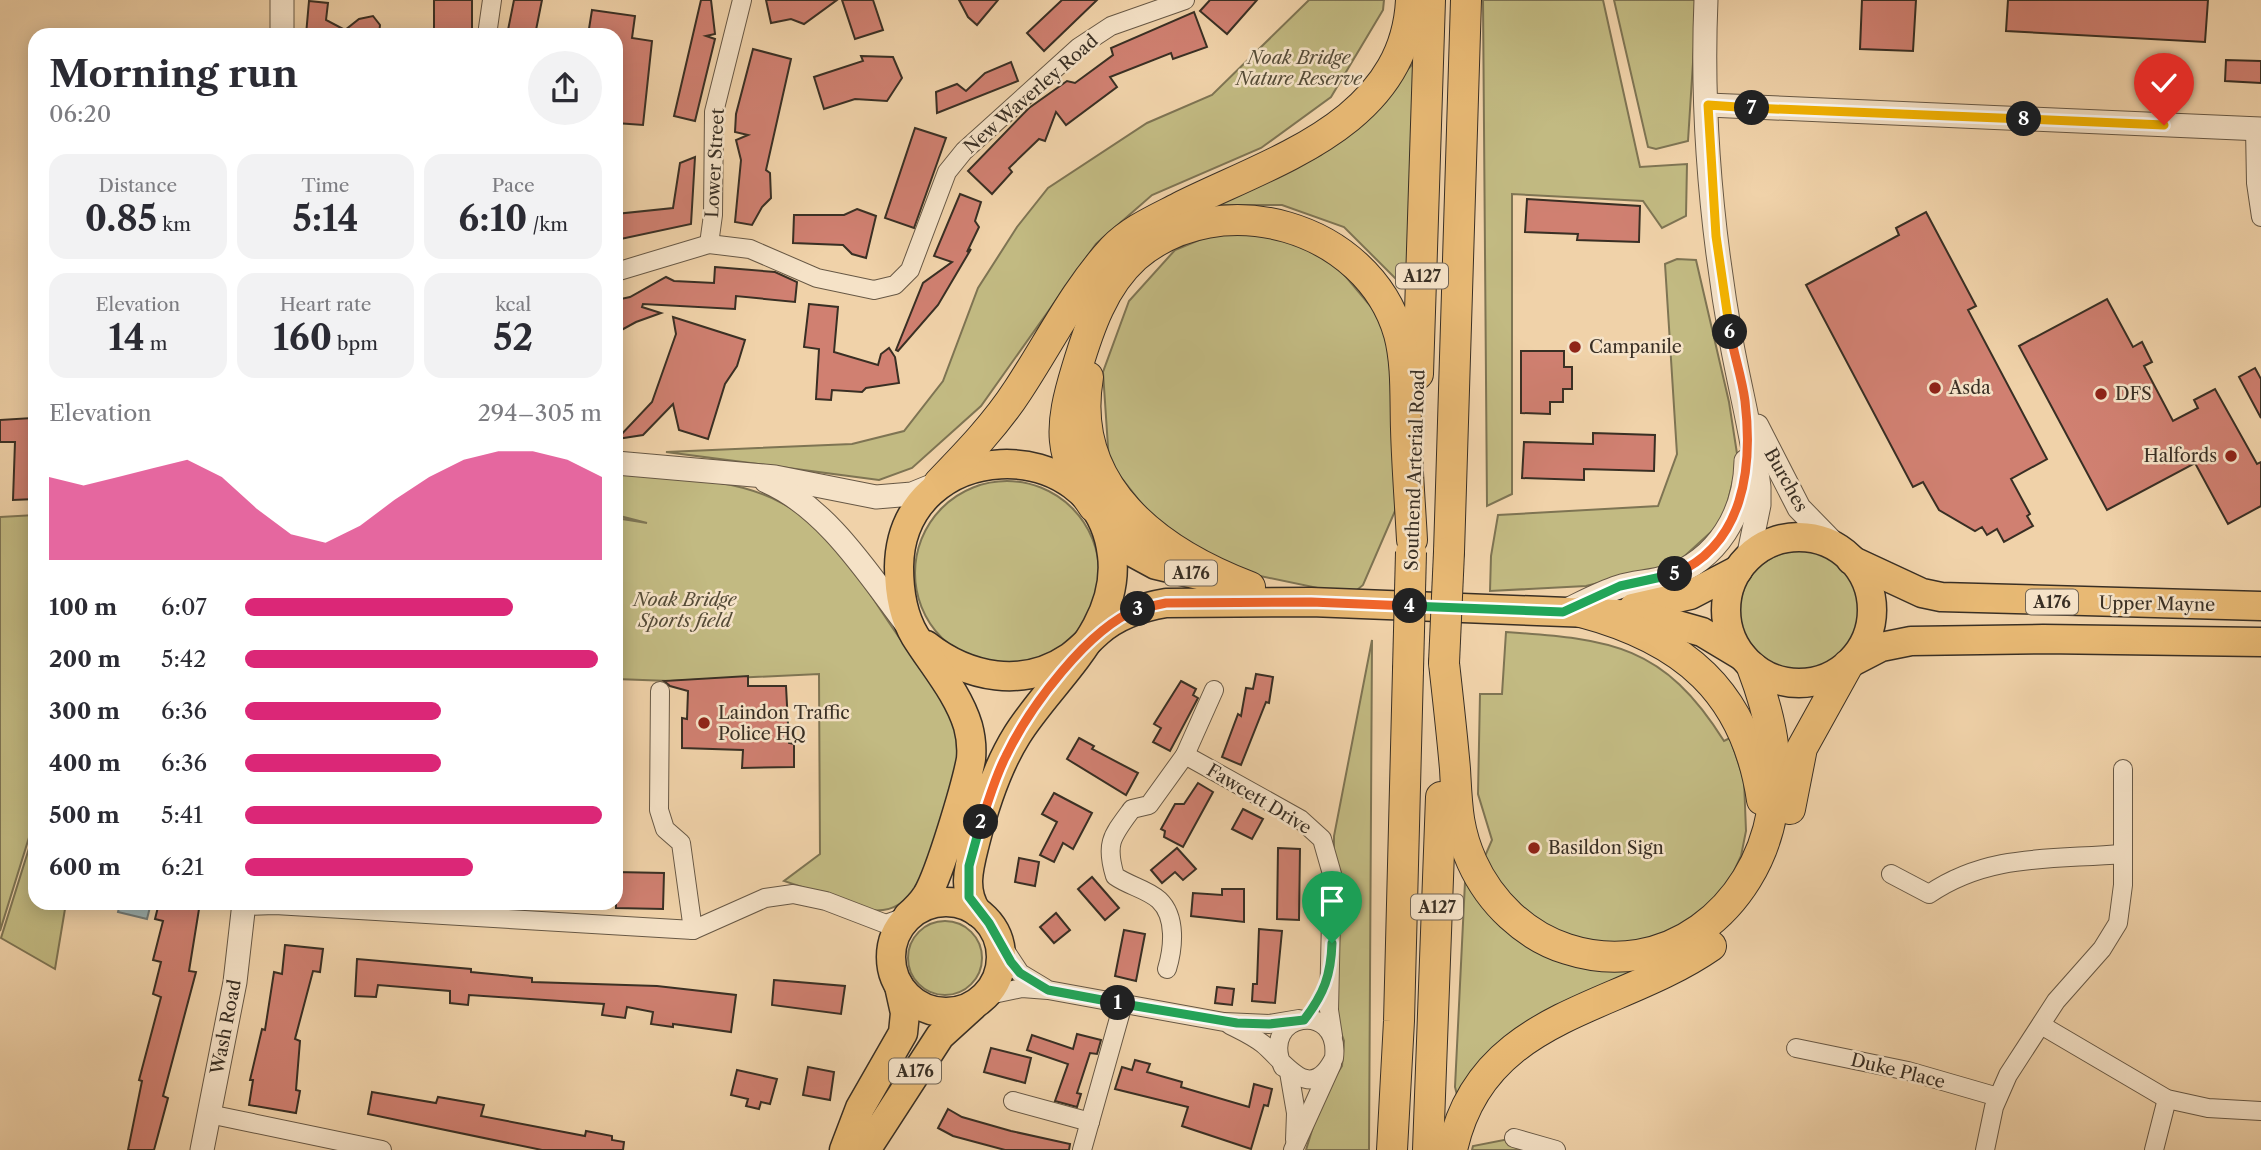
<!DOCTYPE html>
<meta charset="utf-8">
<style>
body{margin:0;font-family:"Libre Caslon Text",serif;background:#f2f2f3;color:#2b2b33;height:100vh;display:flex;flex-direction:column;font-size:26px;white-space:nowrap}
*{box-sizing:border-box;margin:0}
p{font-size:23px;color:#7c7c81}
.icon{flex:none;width:38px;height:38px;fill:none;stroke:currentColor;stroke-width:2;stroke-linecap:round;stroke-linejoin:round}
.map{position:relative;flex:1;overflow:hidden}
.side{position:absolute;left:28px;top:28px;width:595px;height:882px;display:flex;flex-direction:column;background:#fff;border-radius:21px;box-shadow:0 4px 18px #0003}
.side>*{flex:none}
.pin{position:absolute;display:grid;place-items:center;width:60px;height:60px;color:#fff;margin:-72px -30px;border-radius:50% 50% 50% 0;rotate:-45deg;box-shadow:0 0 7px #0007}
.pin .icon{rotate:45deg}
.km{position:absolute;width:35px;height:35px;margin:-18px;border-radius:50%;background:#222;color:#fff;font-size:19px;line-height:35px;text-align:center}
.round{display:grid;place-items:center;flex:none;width:74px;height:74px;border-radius:37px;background:#f2f2f3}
.overview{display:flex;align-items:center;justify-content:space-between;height:119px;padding:0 21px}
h1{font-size:38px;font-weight:800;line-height:52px}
.figures{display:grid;grid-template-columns:repeat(3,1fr);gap:10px;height:119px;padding:7px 21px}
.figures div{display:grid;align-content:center;border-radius:18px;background:#f2f2f3;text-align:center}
.figures b{font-size:35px;font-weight:800}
.figures small{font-size:19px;font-weight:400}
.figures p{font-size:19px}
.chart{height:196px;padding:14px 21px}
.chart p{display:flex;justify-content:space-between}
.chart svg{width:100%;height:126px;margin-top:7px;fill:#db2777;opacity:.7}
ul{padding:0 21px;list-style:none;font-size:23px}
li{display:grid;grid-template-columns:112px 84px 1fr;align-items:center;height:52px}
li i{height:18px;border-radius:9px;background:#db2777}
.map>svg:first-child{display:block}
</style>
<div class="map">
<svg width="2261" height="1150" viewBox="0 0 2261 1150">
<rect width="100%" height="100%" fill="#f0d2a9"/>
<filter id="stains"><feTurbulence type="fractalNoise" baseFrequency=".00286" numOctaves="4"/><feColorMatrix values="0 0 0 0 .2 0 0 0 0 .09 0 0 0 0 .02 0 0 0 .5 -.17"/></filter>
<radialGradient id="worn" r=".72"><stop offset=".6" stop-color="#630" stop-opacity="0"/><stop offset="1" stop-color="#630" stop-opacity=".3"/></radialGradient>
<g fill="#c2ba82" stroke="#7e7453" stroke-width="2">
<path d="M1309,0h75l-1,10 -52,87 -70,51 -109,47 -56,49 -115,162 -69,62 -33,12 -213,-28 186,-8 52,-13 39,-50 35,-93 39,-61 31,-39 99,-65 65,-28z"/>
<path d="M1483,0h120l37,167 47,-3 -1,52 -24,12 -19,-27 -131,-7v300l-25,12z"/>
<path d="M1614,0h83l-9,141 -32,8 -8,-2z"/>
<path d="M1429,48l-22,242 -63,-63 -62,-22h-66l105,-50z"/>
<path d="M1233,226l88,21 67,80 7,109v75l-32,74 -12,10 -105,-22 -83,-42 -54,-69 -6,-90 26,-71 46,-51z"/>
<path d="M1677,259l19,1 33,142 9,58 -15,61 -47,43 -90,22 -96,5 1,-35 7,-41 160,-9 19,-52 -12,-190z"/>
<path d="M616,474c56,5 116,2 166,29 56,29 88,95 124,144 15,21 40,46 47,70 4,13 7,30 7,42 0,16 -10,36 -15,51 -12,38 -23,107 -75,100l-86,-29 36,-27 -1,-180 -149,7 -54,-2v-161l31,5 -31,-8z"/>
<circle cx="1007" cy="573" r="92"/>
<path d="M35,515v303l-35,113v-414z"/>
<circle cx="1800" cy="611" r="60"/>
<path d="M1506,632c105,7 158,13 218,109l6,-3 14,42 2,51 -5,25 -12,26 -35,39 -74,28 -79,-20 -59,-66 10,-23 -14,-46 2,-100h22z"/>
<path d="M1372,640l-3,510h-63l16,-53 20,-31 2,-25 -11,-31 1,-174z"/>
<path d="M35,829v74h31l-11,66 -54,-31z"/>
<path d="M1471,875l32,44 145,43 -190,137 -3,-12 10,-205z"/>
<circle cx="945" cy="958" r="37"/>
<path d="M1514,1138l42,12h-84l1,-4z"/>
</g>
<path fill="#a0b5b4" stroke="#777f7a" stroke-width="2" d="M120,903h31l-4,16 -29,-7z"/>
<g fill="#d08071" stroke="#392f24" stroke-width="2">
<rect x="434" y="0" width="38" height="35"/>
<path d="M514,0h28l-7,35h-28z"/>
<path d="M701,0h10l4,34 -9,2 9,3 -20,82 -21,-5z"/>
<path d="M766,0h71l-33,24 -13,-5 -20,4z"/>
<path d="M842,0h31l10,30 -28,9z"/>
<path d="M959,0h39l-21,25 -9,-8z"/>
<path d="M1062,0h35l-53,51 -17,-18z"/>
<path d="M1210,0h47l-30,34 -27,-23z"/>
<path d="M1862,0h54l-3,51 -53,-2z"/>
<path d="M2008,0h200l-3,42 -199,-11z"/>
<path d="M309,1l19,2 -2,17 19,10 14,-11 14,-3 7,9 -1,10h-73z"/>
<path d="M592,10l43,6 -3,22 20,3 -9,84 -27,-2v-88h-28z"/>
<path d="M1194,12l13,35 -34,12 -2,-6 -61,24 7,10 -51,38 -10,-13 -11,29 -6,-2 -30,29 3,4 -20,22 -24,-23 61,-63 38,-27 8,2 38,-28 -2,-7z"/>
<path d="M753,49l38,10 -25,111 4,3 1,25 -9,9 -10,18 -17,-3 6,-62 -5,-20 12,-5 -13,-3 1,-18z"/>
<path d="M861,56l32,1 9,21 -15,23 -32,-2 -31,10 -10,-32 49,-16z"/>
<path d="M2226,60l35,1v22l-36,-2z"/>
<path d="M1011,62l7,19 -81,32 -1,-21 21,-8 9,7 19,-18z"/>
<path d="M915,128l31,10 -32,90 -29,-10z"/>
<path d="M695,157l-4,67 -75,16v-26l57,-6 7,-45z"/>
<path d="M960,194l21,8 -6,19 4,6 -12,25 4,-3 -33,56 -40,46 -2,-1 27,-67 29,-21 -18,-6z"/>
<path d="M1527,199l113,7 -1,36 -62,-2 1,-6 -53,-2z"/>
<path d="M857,209l19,7 -10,42 -14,-4 -9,-9 -50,-2 1,-28h50z"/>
<path d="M1926,212l50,94 -8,4 79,149 -36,20 19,35 -3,2 6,10 -29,16 -7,-13 -10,6 -5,-8 -7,4 -36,-21 -16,-28 -10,5 -107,-202 93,-50 -3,-7z"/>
<path d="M715,267l60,5 22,10 -2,20 -59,-6 -1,13 -92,-5 -1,3 19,6 -25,9 -20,11v-33l14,-3 36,-20 8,4 40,2z"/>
<path d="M2107,299l26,48 9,-5 10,20 -8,4 29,55 25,-13 -4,-8 21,-11 42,75 4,-2v44l-33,18 -33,-61 -88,47 -88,-164z"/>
<path d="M809,304l29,3 -4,45 44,13 3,-11 8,-6 6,9 4,26 -33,5 -4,4 -30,-2 -1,10 -15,-1 3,-50 -15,-2z"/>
<path d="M673,317l72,23 -8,26 -12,18 -17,55 -29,-9 -6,-26 -30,31 -26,4 35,-37 24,-68z"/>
<path d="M1521,351h43v16h8v22h-9v13h-13v12l-29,-1z"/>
<path d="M2255,368l6,11v39l-22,-41z"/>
<path d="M32,418l-1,38 4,43 -22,1 2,-58h-15v-22z"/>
<path d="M1593,433l62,2 -1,36 -70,-2v11l-62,-2 2,-36 69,2z"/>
<path d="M1256,674l17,3 -4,26 -3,-1 -25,63 -19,-8 16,-43 3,2 5,-28 7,1z"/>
<path d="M748,676v10h38l3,57 5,1v23l-52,1 1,-18 -61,-2v-30l5,1 1,-28 -18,-5 -6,-5z"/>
<path d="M1181,681l15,8 -3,6 5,3 -28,53 -17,-9 8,-14 -7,-4z"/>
<path d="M1079,738l15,8 -2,3 46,24 -12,22 -59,-36z"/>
<path d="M1198,783l15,9 -30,55 -19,-10 1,-6 -4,-2 14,-25h9z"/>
<path d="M1054,793l38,20 -19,36 -10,-6 -9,19 -14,-7 17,-33 -15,-8z"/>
<path d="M1243,809l20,10 -11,20 -20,-10z"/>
<path d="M1177,848l19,21 -13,11 -8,-8 -13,11 -11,-13z"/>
<path d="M1278,848l22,1 -1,71 -22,-1z"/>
<path d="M1019,858l20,4 -4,24 -20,-4z"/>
<path d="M616,872l48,1 -1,36 -47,-1z"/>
<path d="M1092,877l27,31 -14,12 -27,-31z"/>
<path d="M1222,889h22v33l-53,-6 2,-23 29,2z"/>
<path d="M159,903h41l-11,68 7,1 -33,124 5,2 -14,52h-26l14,-69 -3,-1 22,-83 -8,-3 8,-32 -8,-2 10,-39 -8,-2z"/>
<path d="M1056,913l14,17 -16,13 -14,-16z"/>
<path d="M1259,929l23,2 -7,72 -23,-2 1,-17h4z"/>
<path d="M1124,930l21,4 -9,47 -21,-5z"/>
<path d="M285,945l38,4 -3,23 -7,-1 -18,68 5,2 -4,49 4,1 -4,22 -47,-8 4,-25h-3l12,-51 3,1 9,-58 8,2z"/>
<path d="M357,959l114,10v3l61,6v4l125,4 79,9 -5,37 -58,-8v3l-22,-3 2,-12 -26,-5 -2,11 -23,-3 2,-11 -135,-9 -1,10 -18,-2v-12l-72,-6 -2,12 -21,-1z"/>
<path d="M774,980l71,6 -4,28 -69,-9z"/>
<path d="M1217,987l17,2 -2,16 -17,-2z"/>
<path d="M1077,1034l24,6 -4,14 -7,-1 -13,40 4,1 -4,13 -22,-6 13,-37 -41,-14 5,-15 41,14z"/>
<path d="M991,1048l40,10 -6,25 -41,-11z"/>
<path d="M1135,1060l15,4 -3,8 35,10 -1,5 68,20 5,-23 18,5 -4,17 -4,-1 -13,44 -69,-23 6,-19 -73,-18 7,-22 10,3z"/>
<path d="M808,1067l26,5 -4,28 -27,-5z"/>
<path d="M737,1070l40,9 -7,25 -9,-2 -2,7 -13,-3 2,-7 -17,-4z"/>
<path d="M372,1092l64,11 2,-6 46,8 -3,11 104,20 1,-5 26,5v4l12,2 -1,8h-81l-174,-36z"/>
<path d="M948,1109l14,8 49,14 59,13 -1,6h-64l-52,-14 -15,-8z"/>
</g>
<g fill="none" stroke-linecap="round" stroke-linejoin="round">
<g stroke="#675845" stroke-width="20">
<g id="minor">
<path d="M487,35l5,-35"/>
<path d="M2255,128l1,55 5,34"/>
<path d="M709,244l41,5 67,29 57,12 21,-5 15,-15 37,-98 17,-21 115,-104 32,-21 74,-26"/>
<path d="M709,244l4,-29 1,-103 28,-112"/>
<path d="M616,272l93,-28"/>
<path d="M660,691l-1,119 6,19 16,14 12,87"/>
<path d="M1185,755l115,64 22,20 10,35 -3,136 4,26"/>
<path d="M1891,874l38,20c60,-41 123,-34 193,-40"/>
<path d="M243,906l32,-1 418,25 72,-32 28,-4 33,7 60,23 22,-8"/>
<path d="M997,938l23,35 25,15"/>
<path d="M1167,969c6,-20 10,-52 -8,-69 -12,-11 -30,-14 -44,-24 -10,-33 -3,-40 17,-67l17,-4 36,-50 29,-65"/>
<path d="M984,996l38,-8 26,2 176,32 45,2 30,-5"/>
<path d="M1230,1025c12,6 23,11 33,19 21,17 47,62 71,14 7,-59 -76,-45 -51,9"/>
<path d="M2041,1025l126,74 41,9 53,3"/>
<path d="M1796,1048l112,23 90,26"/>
<path d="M1289,1072l7,41 -1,27"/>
<path d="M1013,1101l77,21"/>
<path d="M209,1114l173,36"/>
<path d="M1514,1138l42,12"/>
<path d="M1082,1150l41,-146"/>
<path d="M1293,1150l39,-86"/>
<path d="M1985,1150l9,-43 14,-32 48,-74 46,-52 16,-26 5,-38v-116"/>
<path d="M2154,1150l13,-51"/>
</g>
</g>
<g stroke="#675845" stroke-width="25">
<g id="tertiary">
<path d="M1706,0c-5,114 6,233 26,345 9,48 21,94 27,142v18l-11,53"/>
<path d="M282,35v-35"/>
<path d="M1708,105l553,24"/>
<path d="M1757,426l42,82 40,41"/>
<path d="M616,463l159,14 101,20 36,-3 27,-11"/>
<path d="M766,481c60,26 101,91 139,141"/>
<path d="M1565,611c17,-8 35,-18 54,-24 15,-5 32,-5 48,-10 51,-17 78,-64 79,-116"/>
<path d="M202,1150l33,-168 9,-79"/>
</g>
</g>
<g stroke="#392f24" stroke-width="31">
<g id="primary">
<path d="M1107,522l25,30 24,13 63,15"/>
<circle cx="1799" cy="610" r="73"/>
<path d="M1851,560l71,33 19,4 320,9"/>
<path d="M1633,608l57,-13 48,-25"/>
<path d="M926,645c42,33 97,44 144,12 10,-7 19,-17 28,-25 19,-17 44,-25 68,-29l145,-1 331,13 60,17 40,24"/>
<path d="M1852,662l29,-15 30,-6 132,-2 218,3"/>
<circle cx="946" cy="957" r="55"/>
<path d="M908,916c7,-6 14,-13 19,-21 13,-22 39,-109 44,-136 1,-11 0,-22 -3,-33 -10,-33 -35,-61 -53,-90 -12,-20 -16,-45 -16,-69 2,-131 198,-139 213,-12 9,73 -60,124 -95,180 -20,32 -33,72 -42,108 -6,24 -13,47 2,69"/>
<path d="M844,1150l16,-42 43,-75 2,-20 -6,-27"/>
<path d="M866,1150l74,-114 33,-30"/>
</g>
</g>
<g stroke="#392f24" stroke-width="32">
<g id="trunk">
<path d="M1418,374l12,-374"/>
<path d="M1088,377c-19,110 70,175 162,210"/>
<path d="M939,483c29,-30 57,-59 79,-93 31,-47 57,-100 95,-141 18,-19 44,-30 67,-42 92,-46 225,-83 231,-207"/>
<path d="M1094,507c-37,-52 -35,-80 -17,-139 12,-40 26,-82 58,-111 85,-74 233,-31 264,77 8,30 6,65 7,95 1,37 4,74 6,111"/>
<path d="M1449,552l17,-552"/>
<path d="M1581,612c102,27 165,79 181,188"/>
<path d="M1444,663c4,36 8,71 11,106 2,35 2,60 17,93 18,40 53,74 95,87 99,32 188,-40 205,-137 9,-50 -2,-98 -20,-145"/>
<path d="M1790,809l12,-61 46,-83"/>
<path d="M1392,1150l7,-129 9,-351"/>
<path d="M1428,1150l13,-353"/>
<path d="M1452,1150c29,-137 164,-138 259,-204"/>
</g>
</g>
<use href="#minor" stroke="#f5e2c7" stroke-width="18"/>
<use href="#tertiary" stroke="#f5e2c7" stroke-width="23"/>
<use href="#primary" stroke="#e8b974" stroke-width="28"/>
<use href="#trunk" stroke="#e8b974" stroke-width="30"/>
<g stroke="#392f24" stroke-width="32" stroke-linecap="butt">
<g id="trunk-bridge">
<path d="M1444,663l5,-111"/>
<path d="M1408,670l3,-118"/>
</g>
</g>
<use href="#trunk-bridge" stroke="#e8b974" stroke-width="30"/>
</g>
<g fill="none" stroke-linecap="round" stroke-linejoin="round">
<g stroke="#fff" stroke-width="14">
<path id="split-1" d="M1118,1003l119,20 32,1 35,-4c20,-26 27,-45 28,-77"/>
</g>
<g stroke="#fff" stroke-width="14">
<path id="split-2" d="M981,822l-12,44v31l20,26 22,39 9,11 28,17 70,13"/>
</g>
<g stroke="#fff" stroke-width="14">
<path id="split-3" d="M981,822c8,-22 14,-45 25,-66 23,-48 82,-128 132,-147"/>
</g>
<g stroke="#fff" stroke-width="14">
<path id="split-4" d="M1138,609l28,-6 145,-1 99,4"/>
</g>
<g stroke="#fff" stroke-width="14">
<path id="split-5" d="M1410,606l153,6 57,-26 55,-12"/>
</g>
<g stroke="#fff" stroke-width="14">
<path id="split-6" d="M1675,574c69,-30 78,-106 70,-173 -3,-23 -11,-46 -15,-69"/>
</g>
<g stroke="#fff" stroke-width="14">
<path id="split-7" d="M1730,332l-14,-96 -8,-131 44,3"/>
</g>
<g stroke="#fff" stroke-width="14">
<path id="split-8" d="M1752,108l272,11"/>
</g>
<g stroke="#fff" stroke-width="14">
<path id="split-9" d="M2024,119l140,6"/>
</g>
<use href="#split-1" stroke="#22a559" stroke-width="9"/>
<use href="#split-2" stroke="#22a559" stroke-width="9"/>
<use href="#split-3" stroke="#f0652b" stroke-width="9"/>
<use href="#split-4" stroke="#f0652b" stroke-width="9"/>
<use href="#split-5" stroke="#22a559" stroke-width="9"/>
<use href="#split-6" stroke="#f0652b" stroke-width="9"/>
<use href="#split-7" stroke="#f5b400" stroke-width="9"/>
<use href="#split-8" stroke="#f5b400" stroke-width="9"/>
<use href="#split-9" stroke="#f5b400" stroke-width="9"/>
</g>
<g fill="#8f2418" stroke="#f5e2c7" stroke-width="2.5">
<circle cx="1575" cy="347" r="7"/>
<circle cx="1935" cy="388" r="7"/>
<circle cx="2101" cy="394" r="7"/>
<circle cx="2231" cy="456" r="7"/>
<circle cx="704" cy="723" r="7"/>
<circle cx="1534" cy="848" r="7"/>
</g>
<g text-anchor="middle" stroke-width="5" stroke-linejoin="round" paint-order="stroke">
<g fill="#f5e2c7" stroke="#716555" stroke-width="2">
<rect x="1396" y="263.5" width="52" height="25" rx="5"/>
<rect x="1165" y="560.5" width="52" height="25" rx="5"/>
<rect x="2026" y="589.5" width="52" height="25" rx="5"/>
<rect x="1411" y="894.5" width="52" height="25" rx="5"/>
<rect x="889" y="1058.5" width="52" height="25" rx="5"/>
</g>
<g font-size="16" font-weight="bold" fill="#392f24">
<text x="1422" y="282">A127</text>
<text x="1191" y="579">A176</text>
<text x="2052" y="608">A176</text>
<text x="1437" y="913">A127</text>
<text x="915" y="1077">A176</text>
</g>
<g font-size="18" font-style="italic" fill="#544b37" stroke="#f5e2c7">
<text x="1299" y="64">Noak Bridge<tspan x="1299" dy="21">Nature Reserve</tspan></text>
<text x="685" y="606">Noak Bridge<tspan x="685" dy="21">Sports field</tspan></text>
</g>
<g font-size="18" fill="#392f24" stroke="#f5e2c7">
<text transform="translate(1031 94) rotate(-41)" y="6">New Waverley Road</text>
<text transform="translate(715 163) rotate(-87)" y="6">Lower Street</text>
<text transform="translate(1415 470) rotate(-88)" y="6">Southend Arterial Road</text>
<text transform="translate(1786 480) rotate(61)" y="6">Burches</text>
<text transform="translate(2157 604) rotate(1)" y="6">Upper Mayne</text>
<text transform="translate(1259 799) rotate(31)" y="6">Fawcett Drive</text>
<text transform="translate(226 1027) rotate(-79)" y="6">Wash Road</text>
<text transform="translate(1898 1071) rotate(14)" y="6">Duke Place</text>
</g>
<g font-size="18" fill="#392f24" stroke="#f5e2c7" text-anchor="start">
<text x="1589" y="353">Campanile</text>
<text x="1949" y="394">Asda</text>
<text x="2115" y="400">DFS</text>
<text x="2217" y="462" text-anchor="end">Halfords</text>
<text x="718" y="719">Laindon Traffic<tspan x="718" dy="21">Police HQ</tspan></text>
<text x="1548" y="854">Basildon Sign</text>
</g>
</g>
<rect width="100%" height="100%" filter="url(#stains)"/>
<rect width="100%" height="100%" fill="url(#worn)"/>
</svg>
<div class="pin" style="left:1332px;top:943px;background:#1e9e55"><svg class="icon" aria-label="arrive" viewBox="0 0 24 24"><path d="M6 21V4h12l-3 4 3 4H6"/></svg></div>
<div class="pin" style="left:2164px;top:125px;background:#d93025"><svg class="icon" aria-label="check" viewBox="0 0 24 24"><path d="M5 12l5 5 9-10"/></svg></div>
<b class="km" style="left:1118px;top:1003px">1</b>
<b class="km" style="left:981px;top:822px">2</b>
<b class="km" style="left:1138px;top:609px">3</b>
<b class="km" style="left:1410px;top:606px">4</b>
<b class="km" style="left:1675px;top:574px">5</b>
<b class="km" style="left:1730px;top:332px">6</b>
<b class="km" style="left:1752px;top:108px">7</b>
<b class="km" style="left:2024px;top:119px">8</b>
<section class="side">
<div class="overview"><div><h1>Morning run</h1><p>06:20</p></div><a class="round"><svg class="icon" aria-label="share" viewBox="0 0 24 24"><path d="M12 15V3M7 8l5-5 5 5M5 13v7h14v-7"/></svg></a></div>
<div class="figures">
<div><p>Distance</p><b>0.85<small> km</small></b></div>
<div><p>Time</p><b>5:14</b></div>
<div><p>Pace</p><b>6:10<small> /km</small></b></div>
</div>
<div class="figures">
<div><p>Elevation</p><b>14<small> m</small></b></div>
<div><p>Heart rate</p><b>160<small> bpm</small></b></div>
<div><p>kcal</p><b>52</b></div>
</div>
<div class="chart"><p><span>Elevation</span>294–305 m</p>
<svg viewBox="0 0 160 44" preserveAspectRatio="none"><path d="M0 44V15L10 18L20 15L30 12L40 9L50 15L60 26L70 35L80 38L90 32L100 23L110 15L120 9L130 6L140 6L150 9L160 15V44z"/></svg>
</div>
<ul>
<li><b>100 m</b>6:07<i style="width:75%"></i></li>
<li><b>200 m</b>5:42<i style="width:99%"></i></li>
<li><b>300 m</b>6:36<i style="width:55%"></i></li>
<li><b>400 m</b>6:36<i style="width:55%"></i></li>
<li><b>500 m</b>5:41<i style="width:100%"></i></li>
<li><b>600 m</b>6:21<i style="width:64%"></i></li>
</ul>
</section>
</div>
